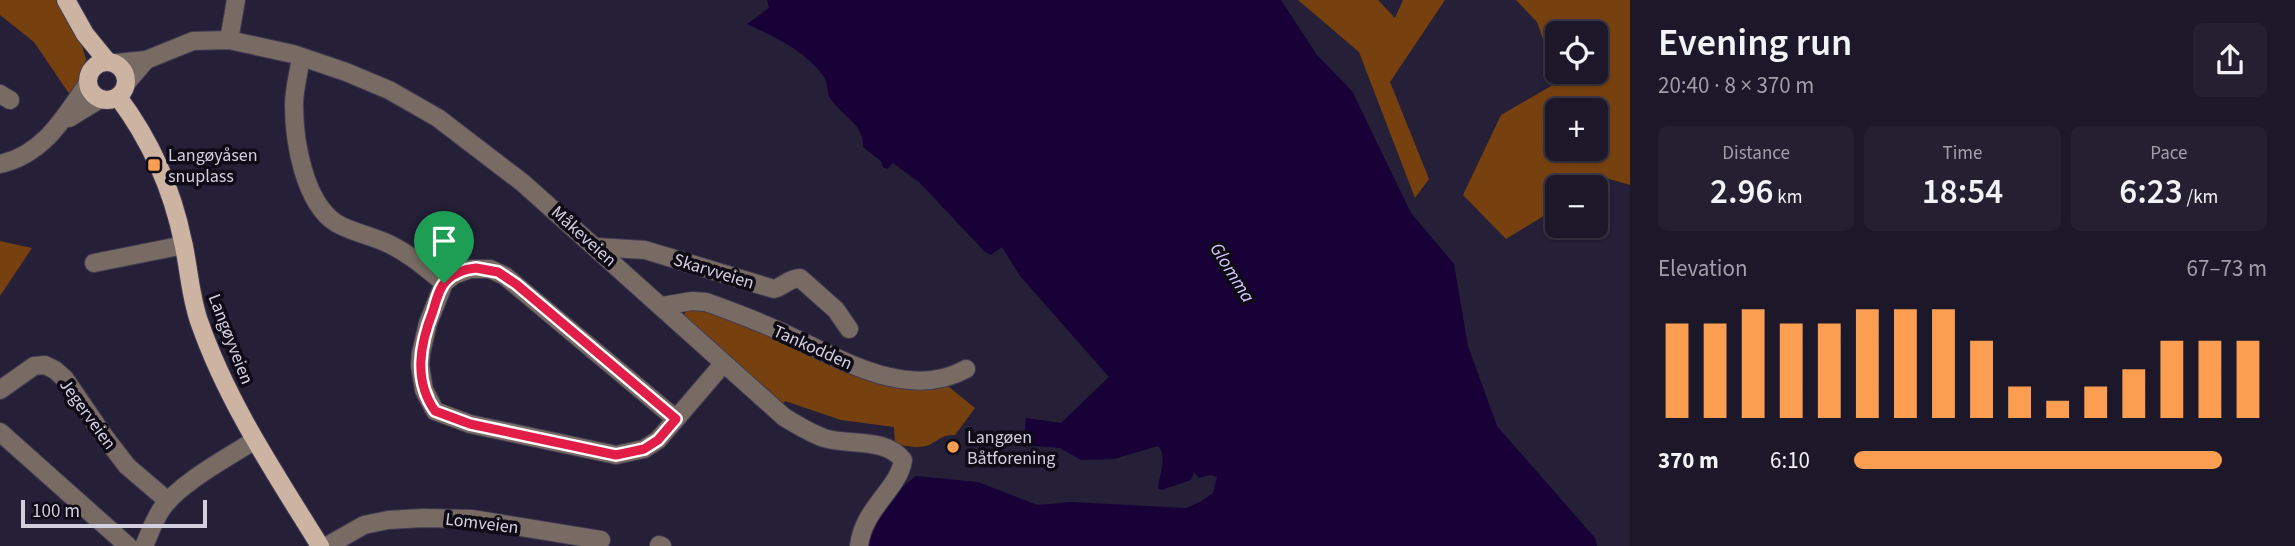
<!DOCTYPE html>
<meta charset="utf-8">
<style>
body{margin:0;font-family:"Source Sans 3",sans-serif;background:#252031;color:#f1f3f6;height:100vh;display:flex;flex-direction:column;font-size:26px;white-space:nowrap}
*{box-sizing:border-box;margin:0}
p{font-size:23px;color:#a09fa8}
.icon{flex:none;width:38px;height:38px;fill:none;stroke:currentColor;stroke-width:2;stroke-linecap:round;stroke-linejoin:round}
.map{position:relative;flex:1;overflow:hidden}
.panel{display:flex;flex-direction:column;background:#1c1729;width:665px}
.panel>*{flex:none}
.buttons{position:absolute;left:1545px;top:21px;display:grid;gap:14px}
.buttons a{display:grid;place-items:center;width:63px;height:63px;border-radius:10px;background:#1c1729;box-shadow:0 2px 5px #0004,0 0 0 2px #3a3646;font-size:35px}
.scale{position:absolute;left:21px;bottom:18px;width:186px;box-sizing:border-box;padding-left:7px;border:4px solid #d2cfdf;border-top:0;font-size:19px;line-height:24px;white-space:nowrap;color:#d2cfdf;-webkit-text-stroke:5px #0e0b16;paint-order:stroke}
.pin{position:absolute;display:grid;place-items:center;width:60px;height:60px;color:#fff;margin:-72px -30px;border-radius:50% 50% 50% 0;rotate:-45deg;box-shadow:0 0 7px #0007}
.pin .icon{rotate:45deg}
.round{display:grid;place-items:center;flex:none;width:74px;height:74px;border-radius:10px;background:#252031}
.headline{display:flex;align-items:center;justify-content:space-between;height:119px;padding:0 28px}
h1{font-size:38px;font-weight:600;line-height:52px}
.figures{display:grid;grid-template-columns:repeat(3,1fr);gap:10px;height:119px;padding:7px 28px}
.figures div{display:grid;align-content:center;border-radius:10px;background:#252031;text-align:center}
.figures b{font-size:35px;font-weight:600}
.figures small{font-size:19px;font-weight:400}
.figures p{font-size:19px}
.chart{height:196px;padding:14px 28px}
.chart p{display:flex;justify-content:space-between}
.chart svg{width:100%;height:126px;margin-top:7px;stroke:#fc9e52;stroke-width:6}
ul{padding:0 28px;list-style:none;font-size:23px}
li{display:grid;grid-template-columns:112px 84px 1fr;align-items:center;height:52px}
li i{height:18px;border-radius:9px;background:#fc9e52}
main{display:flex;flex:1;min-height:0}
.map>svg:first-child{display:block}
</style>
<main>
<div class="map">
<svg width="1630" height="546" viewBox="0 0 1630 546">
<rect width="100%" height="100%" fill="#251f37"/>
<g fill="#77410f" fill-rule="evenodd">
<path d="M0,0h59l16,23 11,36 -14,39 -38,-56 -34,-27z"/>
<path d="M1298,0h80l17,18 8,-18h42l-55,82 39,97 -14,19 -56,-146z"/>
<path d="M1516,0h114v185l-24,-7 -15,9h-33l-1,21 -51,31 -43,-44 38,-80 57,-33 -21,-60zM1596,33v39h-38v-39zM1596,110v39h-38v-39z"/>
<path d="M0,241l32,7 -32,48z"/>
<path d="M688,306l30,8 163,69 68,4 26,21 -20,27c-14,0 -14,4 -26,10 -11,4 -23,1 -34,-1l-1,-17 -53,-7 -56,-19 -6,8 -97,-89z"/>
</g>
<path fill="#170136" d="M767,0h514l36,55 35,36 59,122 43,51 14,82 29,80 98,112 2,8h-730l-3,-9 21,-36 31,-25 62,6 59,23 34,-3 115,6 14,-6 13,-9 4,-16 -7,-2 -11,3 -5,-6 -3,8 -29,10 -4,-1c1,-14 10,-32 0,-43l-44,13 -33,1 -21,-12 -37,-3 3,-27 35,5 48,-46 -89,-101 -18,-29 -11,8 -6,-3 -65,-69 -27,-20 -6,6 -4,-2 -2,-6 -18,-14c2,-22 -22,-32 -33,-49 -4,-7 -1,-14 -6,-21 -18,-26 -49,-40 -77,-53l22,-16z"/>
<g fill="none" stroke-linecap="round" stroke-linejoin="round">
<g stroke="#413b52" stroke-width="20">
<g id="minor">
<path d="M229,40l7,-40"/>
<path d="M301,57c-2,15 -7,32 -7,48 0,36 10,97 42,118 17,10 38,13 55,22 20,10 36,24 53,38"/>
<path d="M116,63l30,-3 47,-19 36,-1 64,14 53,18 43,18 49,28 85,65 261,234c13,8 26,16 40,21 26,8 61,-1 79,22 -4,29 -40,48 -44,86"/>
<path d="M127,82l19,-22"/>
<path d="M0,94l10,6"/>
<path d="M69,118l31,-19"/>
<path d="M0,164c43,-9 65,-47 88,-81"/>
<path d="M596,247l49,3 129,39c10,-3 16,-11 26,-11l36,32 13,19"/>
<path d="M94,263l90,-18"/>
<path d="M662,306l30,-5 14,1c28,10 57,21 84,34 53,24 119,65 176,33"/>
<path d="M0,390l34,-24 11,-1 10,5 10,9 39,57 23,30 41,35"/>
<path d="M676,419l-171,-143 -15,-7h-20l-16,6 -10,8 -16,40 -7,30 -1,12 4,25 11,21 35,13 146,31 28,-6 14,-9 65,-76"/>
<path d="M0,432l128,114"/>
<path d="M659,545l3,1"/>
<path d="M144,546c6,-13 10,-27 19,-39 20,-26 64,-49 92,-67"/>
<path d="M327,546l37,-21 24,-5 35,-2 49,1 129,21"/>
</g>
</g>
<g stroke="#413b52" stroke-width="20">
<g id="major">
<path d="M66,0l19,34 22,27"/>
<circle cx="107" cy="81" r="19"/>
<path d="M118,97c33,44 54,91 65,145 6,26 7,53 16,79 28,81 76,152 121,225"/>
</g>
</g>
<use href="#minor" stroke="#776b63" stroke-width="18"/>
<use href="#major" stroke="#ccb3a2" stroke-width="18"/>
</g>
<g fill="none" stroke-linecap="round" stroke-linejoin="round">
<g stroke="#fff" stroke-width="14">
<path id="route" d="M476,268l22,4 18,12 160,135 -18,21 -14,9 -28,6 -146,-31 -35,-13c-22,-31 -15,-67 -2,-100 3,-10 6,-23 13,-30 8,-8 19,-12 30,-13z"/>
</g>
<use href="#route" stroke="#e11d48" stroke-width="9"/>
</g>
<g fill="#fc9e52" stroke="#0e0b16" stroke-width="2.5">
<rect x="147" y="158" width="14" height="14" rx="3.5"/>
<circle cx="953" cy="447" r="7"/>
</g>
<g text-anchor="middle" stroke-width="7" stroke-linejoin="round" paint-order="stroke">
<g font-size="18" fill="#d2cfdf" stroke="#0e0b16" text-anchor="start">
<text x="168" y="161">Langøyåsen<tspan x="168" dy="21">snuplass</tspan></text>
<text x="967" y="443">Langøen<tspan x="967" dy="21">Båtforening</tspan></text>
</g>
<g font-size="18" fill="#d2cfdf" stroke="#0e0b16">
<text transform="translate(584 236) rotate(42)" y="6">Måkeveien</text>
<text transform="translate(714 271) rotate(17)" y="6">Skarvveien</text>
<text transform="translate(231 339) rotate(69)" y="6">Langøyveien</text>
<text transform="translate(813 347) rotate(24)" y="6">Tankodden</text>
<text transform="translate(88 414) rotate(54)" y="6">Jegerveien</text>
<text transform="translate(482 523) rotate(7)" y="6">Lomveien</text>
</g>
<g font-size="19" font-style="italic" fill="#d4c9ff" stroke="#0e0b16">
<text transform="translate(1233 272) rotate(58)" y="7">Glomma</text>
</g>
</g>
</svg>
<div class="buttons">
<a><svg class="icon" aria-label="locate" viewBox="0 0 24 24"><circle cx="12" cy="12" r="6"/><path d="M12 2v4M12 18v4M2 12h4M18 12h4"/></svg></a>
<a>+</a>
<a>−</a>
</div>
<div class="scale">100 m</div>
<div class="pin" style="left:444px;top:283px;background:#1e9e55"><svg class="icon" aria-label="arrive" viewBox="0 0 24 24"><path d="M6 21V4h12l-3 4 3 4H6"/></svg></div>
</div>
<section class="panel">
<div class="headline"><div><h1>Evening run</h1><p>20:40 · 8 × 370 m</p></div><a class="round"><svg class="icon" aria-label="share" viewBox="0 0 24 24"><path d="M12 15V3M7 8l5-5 5 5M5 13v7h14v-7"/></svg></a></div>
<div class="figures">
<div><p>Distance</p><b>2.96<small> km</small></b></div>
<div><p>Time</p><b>18:54</b></div>
<div><p>Pace</p><b>6:23<small> /km</small></b></div>
</div>
<div class="chart"><p><span>Elevation</span>67–73 m</p>
<svg viewBox="0 0 160 44" preserveAspectRatio="none"><path d="M5 44V11M15 44V11M25 44V6M35 44V11M45 44V11M55 44V6M65 44V6M75 44V6M85 44V17M95 44V33M105 44V38M115 44V33M125 44V27M135 44V17M145 44V17M155 44V17"/></svg>
</div>
<ul>
<li><b>370 m</b>6:10<i style="width:89%"></i></li>
</ul>
</section>
</main>
